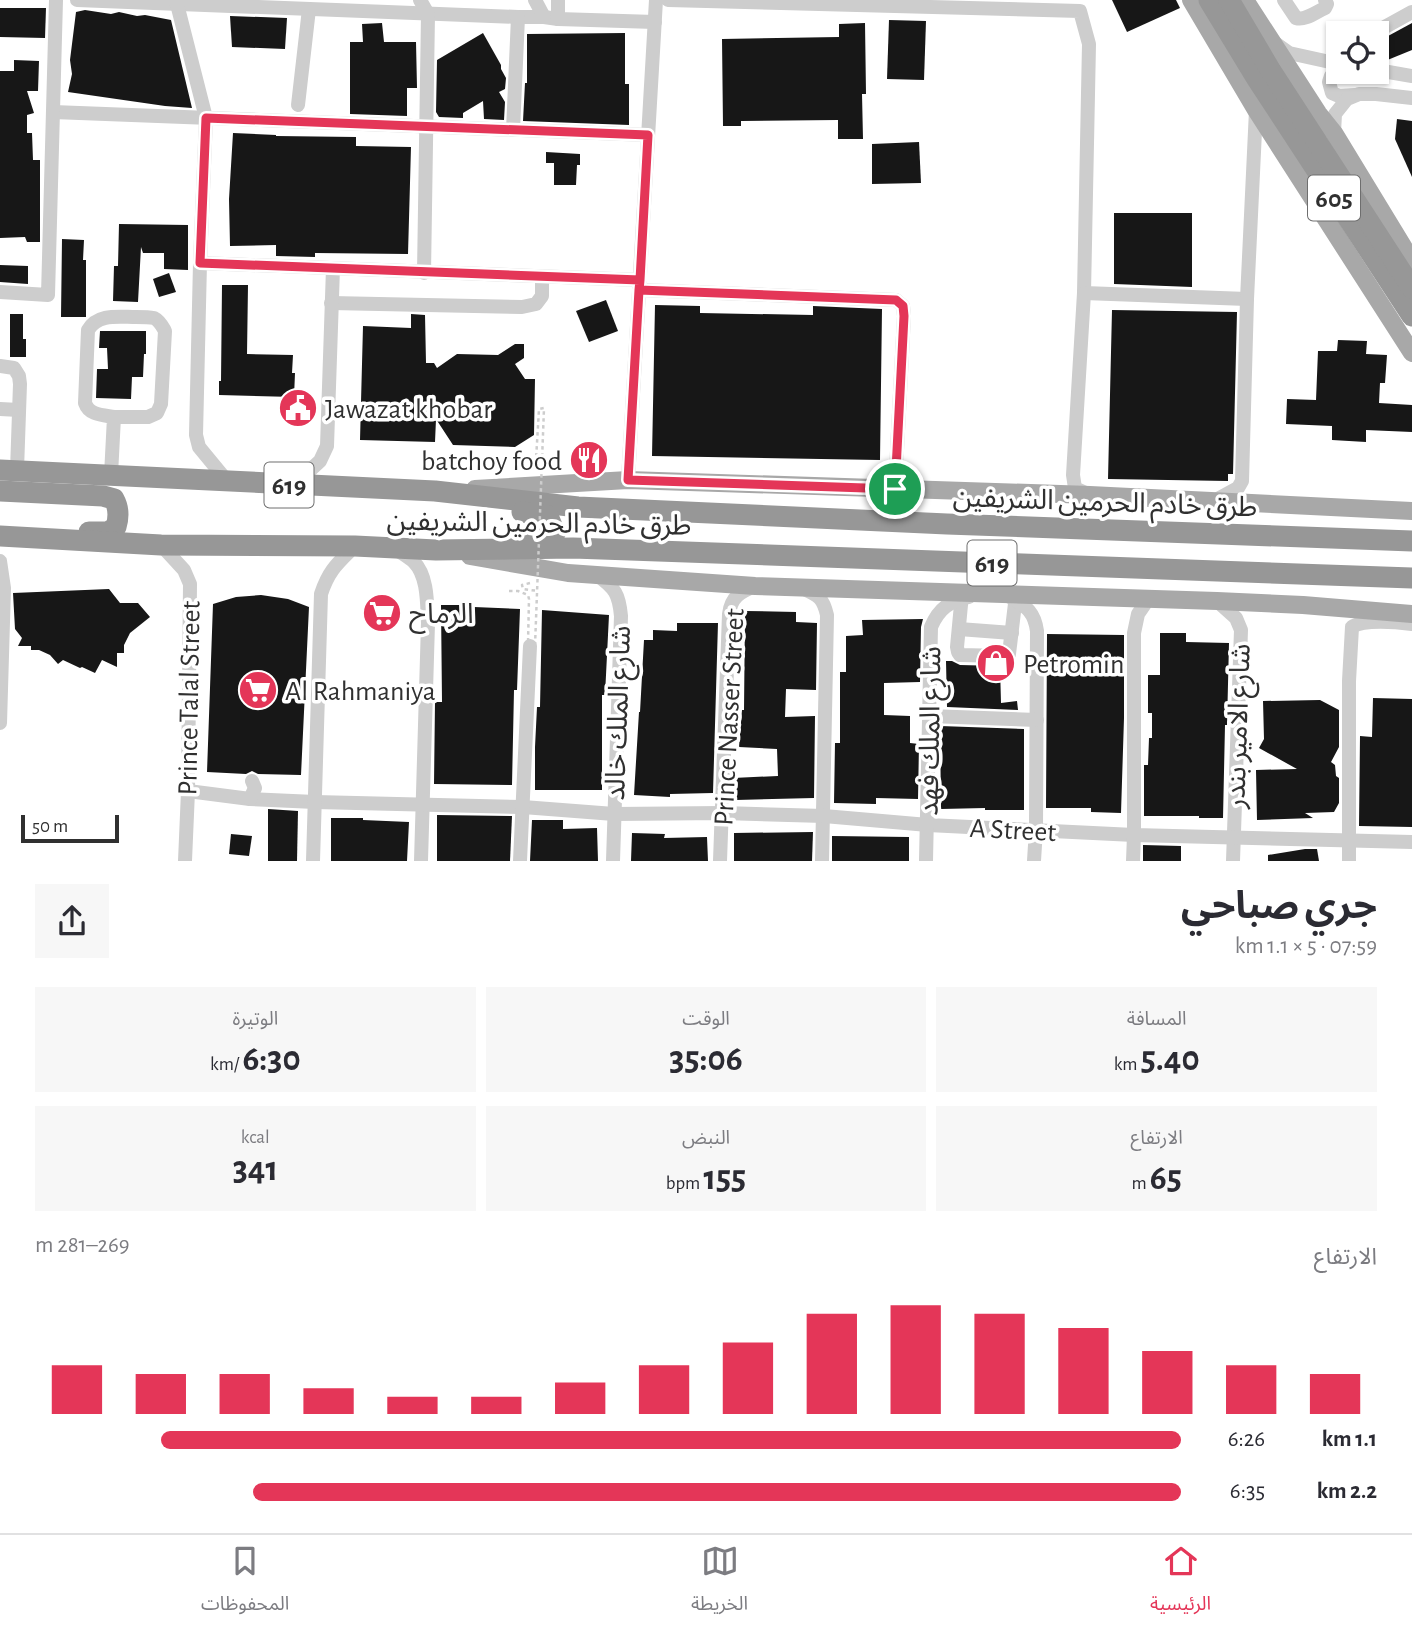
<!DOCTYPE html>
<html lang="ar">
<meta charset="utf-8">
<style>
body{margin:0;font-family:"Alegreya Sans","Noto Sans Arabic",sans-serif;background:#f7f7f7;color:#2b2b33;direction:rtl;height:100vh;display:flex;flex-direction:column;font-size:26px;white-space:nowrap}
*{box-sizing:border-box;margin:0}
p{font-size:23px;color:#7c7c81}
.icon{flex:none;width:38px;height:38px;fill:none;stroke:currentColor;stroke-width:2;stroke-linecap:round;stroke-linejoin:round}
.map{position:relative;height:861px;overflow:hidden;direction:ltr}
.side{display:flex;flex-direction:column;background:#fff;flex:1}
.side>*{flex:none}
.fabs{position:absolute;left:1326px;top:21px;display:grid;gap:14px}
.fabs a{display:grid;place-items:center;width:63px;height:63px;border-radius:0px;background:#fff;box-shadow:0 2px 5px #0004;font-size:35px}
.scale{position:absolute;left:21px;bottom:18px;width:98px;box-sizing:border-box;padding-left:7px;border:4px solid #303030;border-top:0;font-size:19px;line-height:24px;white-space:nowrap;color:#303030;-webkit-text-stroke:5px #fff;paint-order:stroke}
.pin{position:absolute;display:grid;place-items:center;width:60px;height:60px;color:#fff;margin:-30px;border:4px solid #fff;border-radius:50%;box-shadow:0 2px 7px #0007}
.round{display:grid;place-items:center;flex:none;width:74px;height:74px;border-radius:0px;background:#f7f7f7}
.overview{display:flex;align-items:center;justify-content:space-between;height:119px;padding:0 35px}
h1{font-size:38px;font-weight:700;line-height:52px}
.figures{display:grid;grid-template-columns:repeat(3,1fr);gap:10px;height:119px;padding:7px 35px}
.figures div{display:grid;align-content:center;border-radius:0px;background:#f7f7f7;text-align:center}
.figures b{font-size:35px;font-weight:700}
.figures small{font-size:19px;font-weight:400}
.figures p{font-size:19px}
.chart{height:196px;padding:14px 35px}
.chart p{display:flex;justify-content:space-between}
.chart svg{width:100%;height:126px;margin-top:7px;stroke:#e43658;stroke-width:6}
ul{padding:0 35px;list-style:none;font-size:23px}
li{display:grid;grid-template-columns:112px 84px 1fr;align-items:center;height:52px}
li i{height:18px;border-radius:9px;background:#e43658}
.menu{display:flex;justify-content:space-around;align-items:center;height:98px;border-top:2px solid #e1e1e2;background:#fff;font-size:19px;color:#7c7c81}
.menu a{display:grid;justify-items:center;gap:4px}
.menu .on{color:#e43658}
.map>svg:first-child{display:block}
</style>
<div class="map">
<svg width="1412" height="861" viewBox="0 0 1412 861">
<rect width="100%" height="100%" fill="#fff"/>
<g fill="#171717">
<path d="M1112,0h64l4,8 -53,24z"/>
<path d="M0,8h46l-1,30 -45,-1z"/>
<path d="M85,10l26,4 8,-2 18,4 8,-1 26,5 21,88 -27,-2 -97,-14 4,-18 -2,-14 6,-48z"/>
<path d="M230,16l57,2 -2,31 -53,-2z"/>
<path d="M889,20l37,1 -2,59 -37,-1z"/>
<path d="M382,23l2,19h32l1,46h-10v28l-57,-2v-72h13l-1,-18z"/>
<path d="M865,23l1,71h-4l1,45h-25v-19l-97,1v5h-18l-1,-87 117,-2v-13z"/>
<path d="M1412,23v27l-27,11 -8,-19z"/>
<path d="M483,33l18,32v4l5,9 -1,11 -6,3 6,10 -1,18 -20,-1 -1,-18 -20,12v5l-24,-1 -3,-5 1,-52z"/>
<path d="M625,33v51h4v41l-106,-4 2,-38h2v-49z"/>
<path d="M14,60l25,1 -1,30h-11l7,22 -7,2v18h5l1,27h7v82h-13l-2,-5 -25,1v-167h14z"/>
<path d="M1397,119l15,2v56l-17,-38z"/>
<path d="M233,133l43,2v1l80,1v9l55,1 -3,107 -93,-1v4l-39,-1v-11l-46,1 -1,-47z"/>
<path d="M919,142l2,41 -49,1v-40z"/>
<path d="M546,152l34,2v11h-3l-1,20h-22v-22h-8z"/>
<path d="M1114,213h78v74l-78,-3z"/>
<path d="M119,224l69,1v45l-24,-1v-16h-21l-2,-6 -3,55 -25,-1 1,-35h4z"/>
<path d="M62,239l22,1 -1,20h3v57h-25z"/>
<path d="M0,265l28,1v18l-28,-2z"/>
<path d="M169,273l7,19 -17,5 -6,-18z"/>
<path d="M222,285h26l-1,69 46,1 -1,18h3l-1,24 -75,-2v-14h2z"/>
<path d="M606,300l12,31 -29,11 -13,-31z"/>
<path d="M655,305l45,1v7l113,2v-9l69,3 -2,151 -228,-4z"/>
<path d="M1112,310l125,2 -4,162h-5v7l-120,-2z"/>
<path d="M10,314h13v25h3v18h-16z"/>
<path d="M411,314l14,1 1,48h8l3,5 20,-14 41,1 17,-11h9v14l-9,6 10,15h10l-1,56 -19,12 -62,-2 -17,-26 -1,23 -75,-2 3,-114 48,2z"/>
<path d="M100,331h46v23h-2l-1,23h-11l-1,22 -35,-1 1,-29h11l-1,-21h-8z"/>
<path d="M1338,340l29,1 -1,13 21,1 -2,28h-5l-1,20 33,2v27l-46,-2v12l-34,-2v-14l-46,-2 1,-25 29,1 2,-49h19z"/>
<path d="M109,589l11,14h18l12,14 -20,16 -6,12v8h-7v14l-15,-7 -7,13 -13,-6 -2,1 -17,-8 -5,4 -8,-9 -11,-5h-8v-4h-13l4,-8 -7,-9 -2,-36z"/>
<path d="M261,595l27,4 21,8 -8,168 -43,-1 -6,-3 -6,3 -39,-2 6,-168 23,-7z"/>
<path d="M441,605h33v2l46,2 -3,81h-3l-2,95 -78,-1 1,-82h7z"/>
<path d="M542,610l67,5 -4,80h-3v95h-67v-43l2,-40h3z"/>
<path d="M745,611l51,1v10l21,1 -1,67 -30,-1 -1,28 30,-1 -1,82 -78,2v-8h-4l1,-14 45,-2 -1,-27 -38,-2 3,-37h2z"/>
<path d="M923,619l-2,8 -1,55 -36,1v32l26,1v27l9,1 -1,55 -42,-1v6l-42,-1 1,-60h5v-71h6v-36l17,-1 -1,-15z"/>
<path d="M677,623h41l-5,170 -43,1v3l-36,-2 5,-83h1l4,-72h9v-10l24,1z"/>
<path d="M1160,633h26v9l43,1 -2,82h-2l-2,93h-24v-2h-55v-51h4l1,-27h3v-25h-4v-38h12z"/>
<path d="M1047,634l77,1v83l-3,95 -30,-1v-4h-45z"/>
<path d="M946,661h6l8,4 40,1 1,37 16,-2 1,9 -71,-3z"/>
<path d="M1373,698l39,1v128l-53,-1 1,-90 12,1z"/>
<path d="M1320,700l19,10v37l-8,15 4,3 1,11 3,2v25l-5,9 -29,1 8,5 -56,2 -1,-50 41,-1 -38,-21 5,-9 -1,-38z"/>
<path d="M940,726l84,3v81h-39v-2l-44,1z"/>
<path d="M268,809l30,2 -1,50h-29z"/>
<path d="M437,815l75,1 -2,45h-73z"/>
<path d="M331,818h32v2l46,2 -2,39h-76z"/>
<path d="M532,820h31v9l34,-1 1,33h-68z"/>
<path d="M813,832l-1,29h-78v-28z"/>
<path d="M632,833l33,1 -1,4 43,-1 1,24h-77z"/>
<path d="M231,834l21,2 -3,20 -20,-2z"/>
<path d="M832,836l77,1v24h-77z"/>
<path d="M1143,845l38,1v15h-38z"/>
<path d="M1305,849h12l2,12h-51v-6z"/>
</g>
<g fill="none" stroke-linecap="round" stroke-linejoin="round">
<path stroke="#cdcdcd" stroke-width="2.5" stroke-dasharray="3.5 3.5" stroke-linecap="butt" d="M530,583l-8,2 1,4 15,2"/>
<g stroke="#cdcdcd" stroke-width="14">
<path d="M77,0l441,17h26l14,2 97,3"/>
<path d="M174,0l3,4 29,114 -6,145 -4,172 3,12 28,34"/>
<path d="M420,0l8,14 -4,259"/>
<path d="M535,0l9,17"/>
<path d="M558,0v19"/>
<path d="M668,0l412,11 9,33 -5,249 -11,182 2,13 15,7"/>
<path d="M1284,0l12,18c9,3 20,-6 29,-10l2,-4 -2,-4"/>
<path d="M1374,33l38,-21"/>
<path d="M1275,43l14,10 50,11"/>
<path d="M1339,70l-8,6 -2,6 3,11 7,3 16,-1"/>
<path d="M1377,70l35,6"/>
<path d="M298,105l11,-96"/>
<path d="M53,112l595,23"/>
<path d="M513,130l5,-113"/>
<path d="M1334,133l1,-19 12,-15 12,-5h17l36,4"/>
<path d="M200,263l440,17"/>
<path d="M639,290l257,10 7,6 1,10 -9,173"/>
<path d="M0,292l48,3 8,-295"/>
<path d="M1084,293l163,6"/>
<path d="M331,303l191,4 14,-3 6,-8v-19"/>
<path d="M0,366l14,2 5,8 1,8 -3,86"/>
<path d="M0,409l19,1"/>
<path d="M111,475l3,-58c-12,-2 -25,-2 -29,-14l3,-73c10,-17 31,-13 48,-13 5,0 13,0 18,1 6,3 8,8 11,13l-4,73 -4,9 -9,4h-34"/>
<path d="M628,480l28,-480"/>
<path d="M294,485l26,-24 7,-15 6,-178"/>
<path d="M1216,500l22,-12 4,-7 5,-182 9,-189"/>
<path d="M161,545l23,25 6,14 -2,207 -3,70"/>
<path d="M396,549c5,4 13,8 18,13 14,14 13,42 14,61l-7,238"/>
<path d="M0,561l4,27 -4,135"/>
<path d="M597,575c18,13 22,19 24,41l-8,245"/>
<path d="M804,589c15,7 19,9 23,26l-5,246"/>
<path d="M962,594l-5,53 1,5 2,3 45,1 4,-2 7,-59"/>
<path d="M1007,595c17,11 27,14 30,36l-1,198 -2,32"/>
<path d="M1217,601l19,17 5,12 -8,231"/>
<path d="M959,629l53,4"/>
<path d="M929,716l108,4"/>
<path d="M188,791l62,8 65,3 208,5 91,7 109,-1 101,3 104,9 206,10 278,7"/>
<path d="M250,799l5,-11 -3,-7"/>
<path d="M313,861l8,-267c8,-24 16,-30 34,-48"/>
<path d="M520,861l10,-215"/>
<path d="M720,861l9,-247c2,-17 11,-22 26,-28"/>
<path d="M926,861l5,-234c8,-19 19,-26 38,-30"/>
<path d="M1133,861l1,-26v-202l4,-19 11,-16"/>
<path d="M1349,861v-180l3,-54c11,-8 45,-5 60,-3"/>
</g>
<g stroke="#a8a8a8" stroke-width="18">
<path d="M1191,0l65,110 156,243"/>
<path d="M1245,0l73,113 16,20 78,128"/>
<path d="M475,489l153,-9 462,15 322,16"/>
<path d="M470,556l98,17 187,13 462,15 86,4 109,9"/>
</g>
<g stroke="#979797" stroke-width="21">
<path d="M1209,0l48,79 155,237"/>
<path d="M1229,0l42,71 141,217"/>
<path d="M0,470l435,21 143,16 369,17 465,17"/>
<path d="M0,491l103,5 11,3c5,9 5,18 2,28l-8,5h-19"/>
<path d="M522,512l26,4 7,17 -6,5 -20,3"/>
<path d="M0,536l161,9 194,1 81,4 137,-2 839,30"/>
</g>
<path stroke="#cdcdcd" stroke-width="2.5" stroke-dasharray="3.5 3.5" stroke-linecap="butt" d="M509,591h9l10,4 1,4 -1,44 2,3h5l9,-238 -5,1 -3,51 -19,-2"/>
</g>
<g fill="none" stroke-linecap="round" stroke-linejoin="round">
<g stroke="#fff" stroke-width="14">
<path id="route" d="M895,489l9,-173 -1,-10 -7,-6 -257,-10 1,-10 -440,-17 6,-145 442,17 -8,145 -1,10 -11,190 267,9"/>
</g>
<use href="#route" stroke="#e43658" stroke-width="9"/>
</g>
<defs>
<g id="civic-disc" transform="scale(2.0125)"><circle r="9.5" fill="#e43658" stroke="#fff"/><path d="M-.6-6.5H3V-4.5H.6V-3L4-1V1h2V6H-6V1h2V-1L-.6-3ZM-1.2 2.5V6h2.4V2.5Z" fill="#fff"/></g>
<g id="restaurant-disc" transform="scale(2.0125)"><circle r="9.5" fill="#e43658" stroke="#fff"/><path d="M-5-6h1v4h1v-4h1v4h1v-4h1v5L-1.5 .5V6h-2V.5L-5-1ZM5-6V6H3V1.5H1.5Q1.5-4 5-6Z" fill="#fff"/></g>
<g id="supermarket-disc" transform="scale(2.0125)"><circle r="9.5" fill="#e43658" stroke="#fff"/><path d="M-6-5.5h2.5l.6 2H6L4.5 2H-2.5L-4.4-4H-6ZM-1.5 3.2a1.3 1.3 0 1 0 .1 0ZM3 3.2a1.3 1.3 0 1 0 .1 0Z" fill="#fff"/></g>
<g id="shop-disc" transform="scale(2.0125)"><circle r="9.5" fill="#e43658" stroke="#fff"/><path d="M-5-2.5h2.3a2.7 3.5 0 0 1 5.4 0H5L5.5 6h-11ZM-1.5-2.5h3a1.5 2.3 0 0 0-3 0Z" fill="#fff"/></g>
</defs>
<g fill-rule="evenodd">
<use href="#civic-disc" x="298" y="408"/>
<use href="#restaurant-disc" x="589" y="460"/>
<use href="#supermarket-disc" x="382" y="613"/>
<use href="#shop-disc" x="996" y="663"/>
<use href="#supermarket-disc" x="258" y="690"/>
</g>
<g text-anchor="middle" stroke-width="7" stroke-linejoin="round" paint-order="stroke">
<g fill="#fff" stroke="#6e6e6e" stroke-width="2">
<rect x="1308" y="175.5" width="52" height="45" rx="5"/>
<rect x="264.5" y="462.5" width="49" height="45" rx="5"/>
<rect x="967.5" y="540.5" width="49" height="45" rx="5"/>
</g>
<g font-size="26" font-weight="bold" fill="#303030">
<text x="1334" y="207">605</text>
<text x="289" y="494">619</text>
<text x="992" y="572">619</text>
</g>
<g font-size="28" fill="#303030" stroke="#fff" text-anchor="start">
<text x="325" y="418">Jawazat khobar</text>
<text x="562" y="470" text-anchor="end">batchoy food</text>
<text x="409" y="623">الرماح</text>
<text x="1023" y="673">Petromin</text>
<text x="285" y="700">Al Rahmaniya</text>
</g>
<g font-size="28" fill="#303030" stroke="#fff">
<text transform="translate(1105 501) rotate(2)" y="10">طرق خادم الحرمين الشريفين</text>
<text transform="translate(539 522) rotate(1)" y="10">طرق خادم الحرمين الشريفين</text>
<text transform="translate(188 698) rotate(-89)" y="10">Prince Talal Street</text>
<text transform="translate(617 713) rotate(-88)" y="10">شارع الملك خالد</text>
<text transform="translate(728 717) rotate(-87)" y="10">Prince Nasser Street</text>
<text transform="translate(1237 726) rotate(-88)" y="10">شارع الامير بندر</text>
<text transform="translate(929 731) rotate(-89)" y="10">شارع الملك فهد</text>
<text transform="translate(1013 829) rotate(3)" y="10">A Street</text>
</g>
</g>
</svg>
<div class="fabs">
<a><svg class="icon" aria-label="locate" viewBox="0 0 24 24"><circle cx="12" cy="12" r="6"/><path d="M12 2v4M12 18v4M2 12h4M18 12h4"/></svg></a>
</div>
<div class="scale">50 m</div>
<div class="pin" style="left:895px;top:489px;background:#1e9e55"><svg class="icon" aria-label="arrive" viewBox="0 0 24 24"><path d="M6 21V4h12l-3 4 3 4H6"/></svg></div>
</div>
<section class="side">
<div class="overview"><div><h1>جري صباحي</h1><p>07:59 · 5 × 1.1 km</p></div><a class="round"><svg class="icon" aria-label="share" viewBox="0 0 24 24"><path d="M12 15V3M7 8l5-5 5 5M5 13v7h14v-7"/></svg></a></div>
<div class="figures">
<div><p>المسافة</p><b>5.40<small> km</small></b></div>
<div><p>الوقت</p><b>35:06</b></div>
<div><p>الوتيرة</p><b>6:30<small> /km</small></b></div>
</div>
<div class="figures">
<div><p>الارتفاع</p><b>65<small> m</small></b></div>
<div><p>النبض</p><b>155<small> bpm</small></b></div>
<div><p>kcal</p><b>341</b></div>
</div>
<div class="chart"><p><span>الارتفاع</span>269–281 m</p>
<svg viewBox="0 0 160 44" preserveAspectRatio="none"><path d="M5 44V27M15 44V30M25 44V30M35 44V35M45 44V38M55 44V38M65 44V33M75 44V27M85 44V19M95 44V9M105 44V6M115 44V9M125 44V14M135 44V22M145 44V27M155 44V30"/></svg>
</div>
<ul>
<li><b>1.1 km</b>6:26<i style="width:89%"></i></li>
<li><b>2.2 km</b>6:35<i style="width:81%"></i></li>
</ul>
</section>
<nav class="menu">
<a class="on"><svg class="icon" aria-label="home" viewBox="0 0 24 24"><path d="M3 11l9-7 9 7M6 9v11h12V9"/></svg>الرئيسية</a>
<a><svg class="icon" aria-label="map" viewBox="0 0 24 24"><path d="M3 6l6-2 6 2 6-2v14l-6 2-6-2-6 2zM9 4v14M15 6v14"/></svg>الخريطة</a>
<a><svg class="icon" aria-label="saved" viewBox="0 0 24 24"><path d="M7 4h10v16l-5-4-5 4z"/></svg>المحفوظات</a>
</nav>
